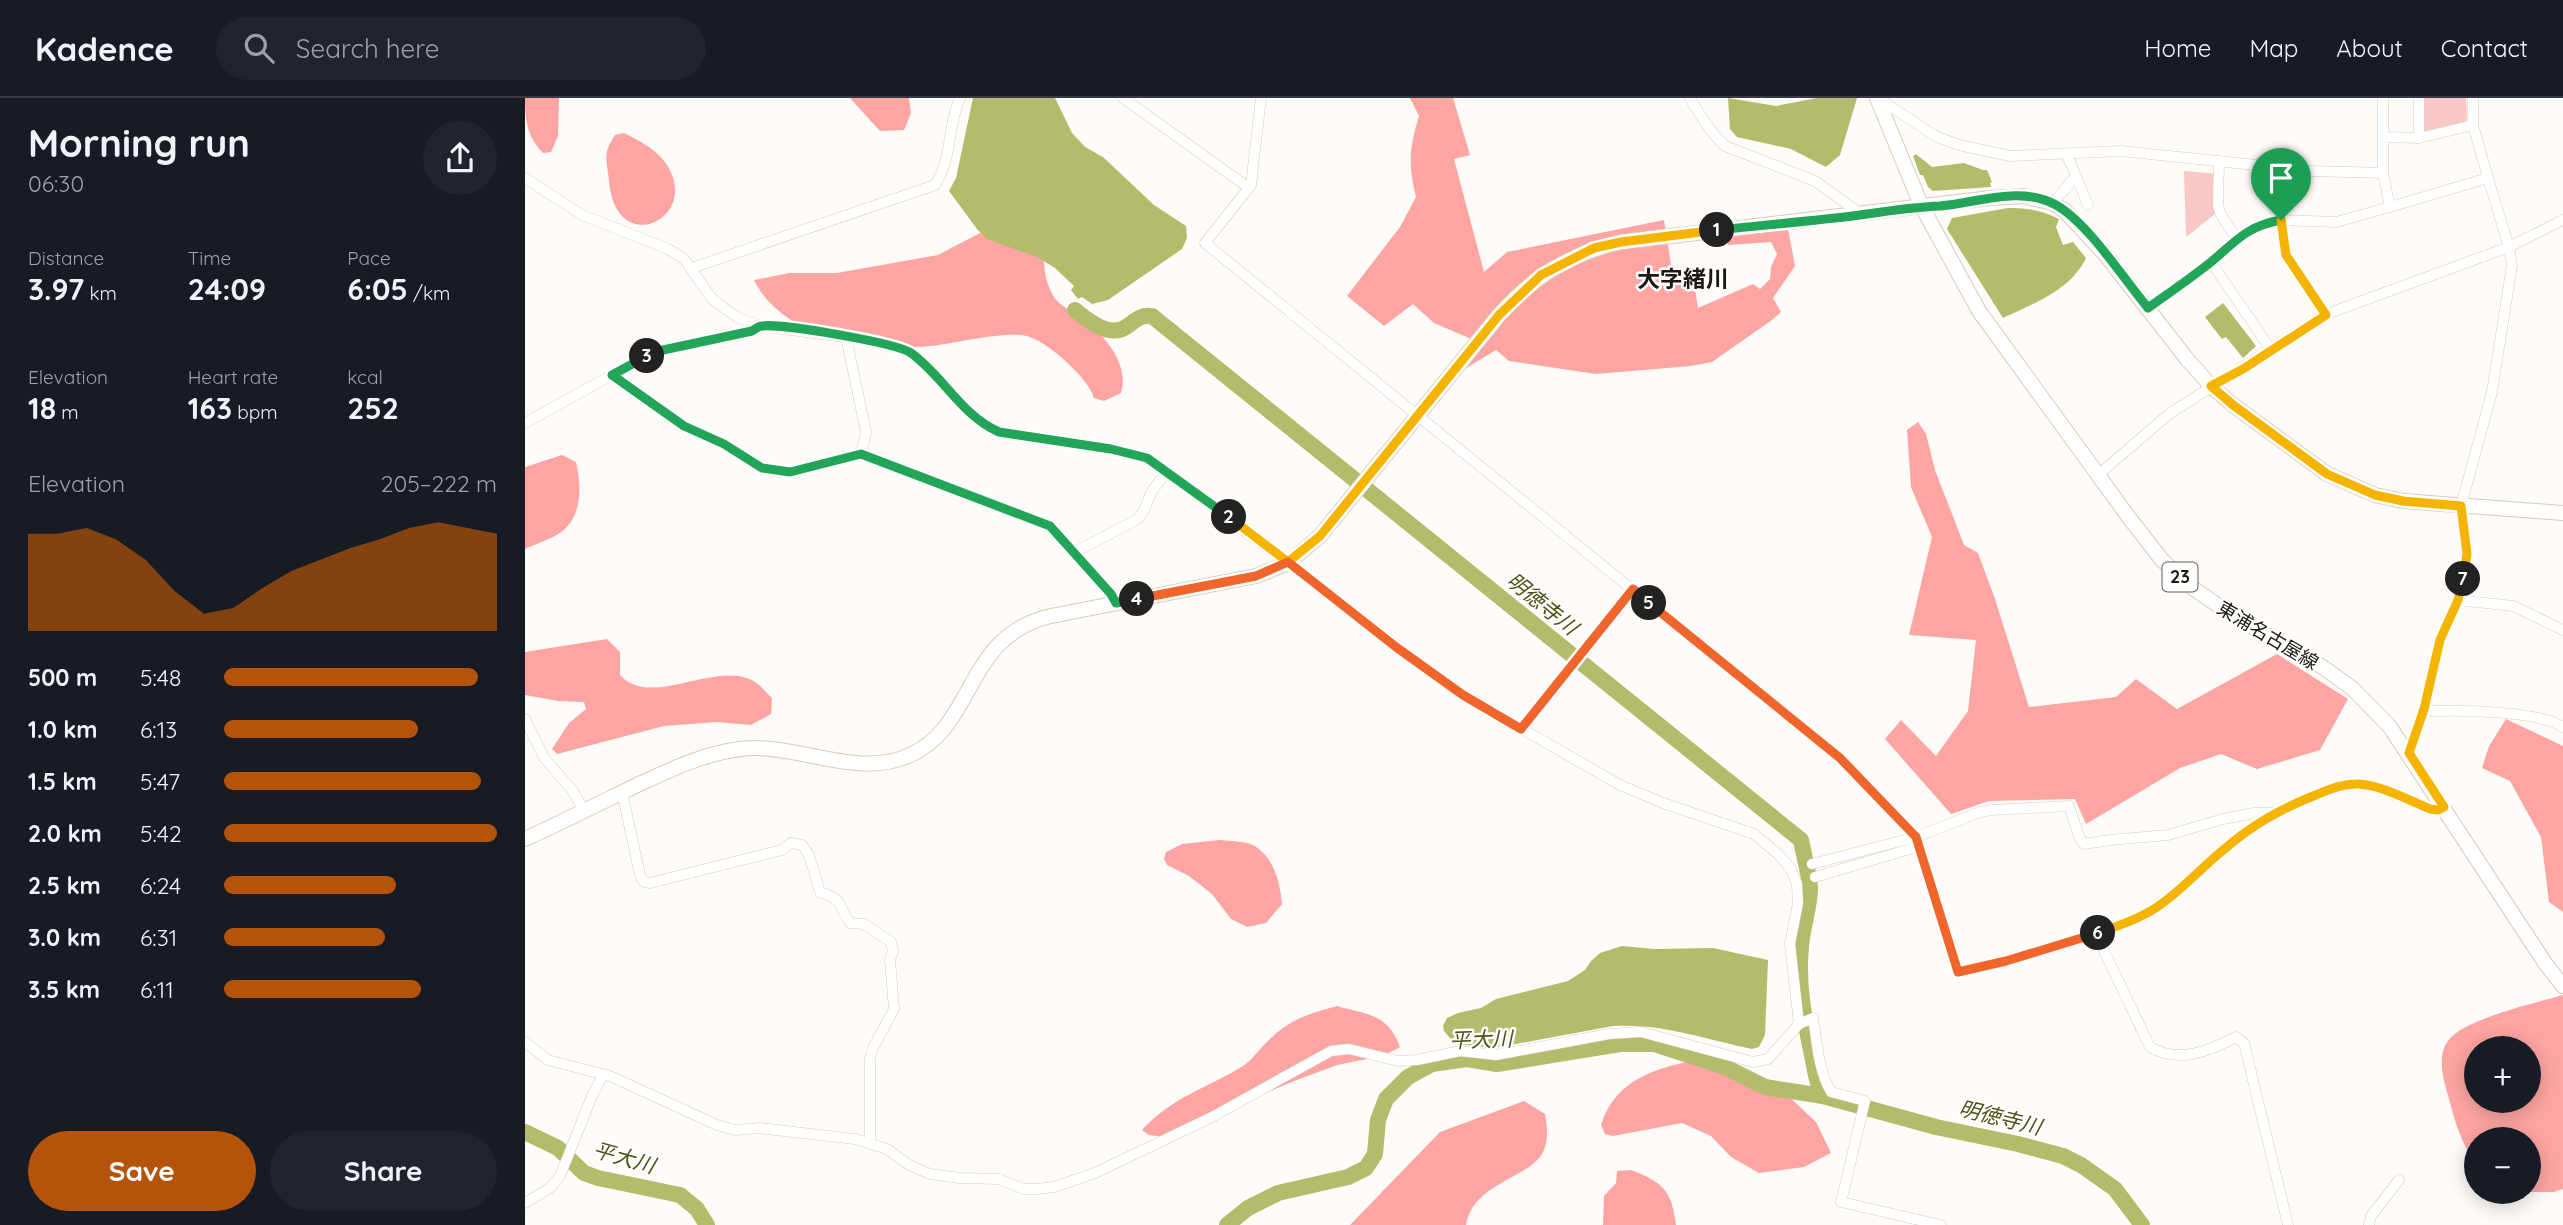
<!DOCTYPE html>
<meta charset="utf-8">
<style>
body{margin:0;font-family:Quicksand,"Noto Sans JP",sans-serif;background:#20242c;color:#f1f3f6;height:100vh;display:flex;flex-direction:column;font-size:26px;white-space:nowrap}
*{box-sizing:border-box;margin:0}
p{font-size:23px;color:#9ea1a6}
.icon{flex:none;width:38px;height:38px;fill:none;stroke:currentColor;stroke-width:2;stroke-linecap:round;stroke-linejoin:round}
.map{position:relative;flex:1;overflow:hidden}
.side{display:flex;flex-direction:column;background:#171b24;width:525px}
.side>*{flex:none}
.buttons{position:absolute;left:1939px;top:938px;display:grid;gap:14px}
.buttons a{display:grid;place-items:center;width:77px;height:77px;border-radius:50%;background:#171b24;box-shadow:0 4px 18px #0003;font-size:35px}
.pin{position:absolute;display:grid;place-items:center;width:60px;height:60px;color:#fff;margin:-72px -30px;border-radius:50% 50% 50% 0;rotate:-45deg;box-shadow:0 0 7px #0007}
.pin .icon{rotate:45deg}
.km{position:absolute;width:35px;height:35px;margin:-18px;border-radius:50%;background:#222;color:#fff;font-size:19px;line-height:35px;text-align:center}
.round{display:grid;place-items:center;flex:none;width:74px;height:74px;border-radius:37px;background:#20242c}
.head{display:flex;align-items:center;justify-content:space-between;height:119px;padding:0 28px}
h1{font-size:38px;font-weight:700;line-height:52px}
.metrics{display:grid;grid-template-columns:repeat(3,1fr);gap:10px;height:119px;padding:7px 28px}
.metrics div{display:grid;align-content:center}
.metrics b{font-size:30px;font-weight:700}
.metrics small{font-size:19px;font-weight:400}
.metrics p{font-size:19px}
.chart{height:196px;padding:14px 28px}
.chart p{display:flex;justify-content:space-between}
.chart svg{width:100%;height:126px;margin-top:7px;fill:#b45309;opacity:.7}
.action{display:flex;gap:14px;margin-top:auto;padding:14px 28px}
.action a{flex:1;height:80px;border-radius:42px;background:#b45309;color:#fff;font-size:28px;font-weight:700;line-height:80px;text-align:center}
.action a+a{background:#20242c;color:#f1f3f6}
ul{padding:0 28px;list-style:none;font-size:23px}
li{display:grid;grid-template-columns:112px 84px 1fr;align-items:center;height:52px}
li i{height:18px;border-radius:9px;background:#b45309}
header{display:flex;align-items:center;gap:42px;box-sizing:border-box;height:98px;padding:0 35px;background:#171b24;border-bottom:2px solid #363941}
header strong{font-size:33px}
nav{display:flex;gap:38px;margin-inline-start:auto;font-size:24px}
.search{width:490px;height:63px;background:#20242c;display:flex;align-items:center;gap:18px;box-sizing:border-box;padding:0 24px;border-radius:38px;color:#9ea1a6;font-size:26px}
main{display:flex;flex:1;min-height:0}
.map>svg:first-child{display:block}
</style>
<header>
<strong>Kadence</strong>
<div class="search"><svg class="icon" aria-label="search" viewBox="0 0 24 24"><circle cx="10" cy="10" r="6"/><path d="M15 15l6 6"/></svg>Search here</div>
<nav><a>Home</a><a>Map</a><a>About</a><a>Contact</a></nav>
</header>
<main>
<section class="side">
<div class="head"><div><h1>Morning run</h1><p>06:30</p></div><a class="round"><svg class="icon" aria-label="share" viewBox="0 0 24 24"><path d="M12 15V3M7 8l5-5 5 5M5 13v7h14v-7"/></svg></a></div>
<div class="metrics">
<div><p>Distance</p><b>3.97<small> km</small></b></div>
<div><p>Time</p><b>24:09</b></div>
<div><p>Pace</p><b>6:05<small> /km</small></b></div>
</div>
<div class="metrics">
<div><p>Elevation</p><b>18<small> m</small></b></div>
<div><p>Heart rate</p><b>163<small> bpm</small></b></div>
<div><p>kcal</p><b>252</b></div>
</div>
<div class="chart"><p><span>Elevation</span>205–222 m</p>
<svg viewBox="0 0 160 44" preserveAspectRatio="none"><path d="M0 44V10L10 10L20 8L30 12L40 19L50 30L60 38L70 36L80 29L90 23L100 19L110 15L120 12L130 8L140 6L150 8L160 10V44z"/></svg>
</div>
<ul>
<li><b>500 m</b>5:48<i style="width:93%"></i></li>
<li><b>1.0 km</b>6:13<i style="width:71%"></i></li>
<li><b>1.5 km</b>5:47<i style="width:94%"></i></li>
<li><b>2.0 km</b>5:42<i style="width:100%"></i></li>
<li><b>2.5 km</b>6:24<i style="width:63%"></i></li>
<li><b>3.0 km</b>6:31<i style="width:59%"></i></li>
<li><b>3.5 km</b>6:11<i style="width:72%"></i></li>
</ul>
<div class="action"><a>Save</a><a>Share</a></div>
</section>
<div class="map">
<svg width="2038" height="1127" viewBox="0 0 2038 1127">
<rect width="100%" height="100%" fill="#fefbf8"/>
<g fill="#f8c8c6">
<path d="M1898,0h43l1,25 -42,10 -3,-2z"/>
<path d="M1659,73l34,3 -3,40 -29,23z"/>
</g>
<g fill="#fda5a3" fill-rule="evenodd">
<path d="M0,0h34l-1,38 -7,16 -8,1c-16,-16 -18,-33 -18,-55z"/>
<path d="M325,0h59l2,15 -7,17 -24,1z"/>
<path d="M885,0h43l17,57 -16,4 30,113 23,-20 157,-32 9,57h20l5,31 55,-24 7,5 10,-10 1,-12 6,-13 -6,-12 -43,3 -1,-9 61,-7 7,37 -22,32 8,14 -9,8 -60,42 -21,4 -95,8 -87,-13 -13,-11 -43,26 23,-35 -42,-18 -21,-19 -29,22 -37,-30 53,-69 16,-30c-8,-34 -7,-47 3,-81z"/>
<path d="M99,35c14,7 30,15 40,28 42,55 -48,101 -55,20 -2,-22 -7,-26 6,-46z"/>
<path d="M486,128l33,12c0,21 -2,40 10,59 5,8 18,14 26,20 23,16 50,46 41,76l-17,8 -10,-3c-5,-19 -44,-54 -64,-61 -18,-7 -65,4 -85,7 -63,10 -160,-1 -191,-64l35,-7h48l101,-18 42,-22z"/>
<path d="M1393,324l8,12 9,36 29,75 14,8 17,46 34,108 87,-10 20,-18 41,30 100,-55 71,45 -28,51 -63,19 -36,-15 -41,14 -94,56 -11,-25 -86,2 -38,13 -66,-75 16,-19 35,36 32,-45 8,-71 -67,-5 23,-98 -21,-50 -4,-57z"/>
<path d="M37,357l14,7c5,22 7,50 -12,68 -9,8 -27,13 -39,19v-82z"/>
<path d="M82,541l13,13v23c30,34 93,-14 132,5 7,4 14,12 20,18l-1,16 -20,11 -34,-3 -53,4 -107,28 -5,-5 17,-26 17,-14 -2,-7 -26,-1 -33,-6v-43z"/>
<path d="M1981,621l57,27v166l-14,-10 -8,-65 -31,-56 -28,-13 7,-22z"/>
<path d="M695,742c9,1 25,1 33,5 21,12 27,37 29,59l-16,19 -19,4 -16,-8 -19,-25 -23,-18 -22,-11 -3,-6 2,-7 16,-8z"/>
<path d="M2038,897v194l-9,3h-36h11v-53h-53v25c-14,-19 -21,-42 -27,-65 -5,-16 -13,-43 -1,-58 15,-22 88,-38 115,-46zM1951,950h53v53h-53z"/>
<path d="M812,908c32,9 51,8 63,41 -22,14 -47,12 -71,21 -56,20 -111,46 -165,69l-15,-2 -7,-5c30,-33 65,-42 101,-64 10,-7 18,-19 27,-27 20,-20 41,-26 67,-33z"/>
<path d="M1172,962l42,9 43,21 34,32 15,31 -27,14 -45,6 -28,-16 -20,-21 -29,-13 -69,13 -8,-2 -4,-9c14,-45 54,-57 96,-65z"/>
<path d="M999,1003l21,13c2,13 4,25 -2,38 -12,26 -70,30 -77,73h-116l90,-93z"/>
<path d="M1106,1072c32,12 41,21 45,55h-73l1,-29 12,-13 1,-12z"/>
</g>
<g fill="#b4bb6b">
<path d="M448,0h82l17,35 13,14 18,10 51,48 32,21 1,12 -5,11 -74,51 -16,4 -10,-7 -4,2 -7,-9 3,-4 -19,-18 -18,-11 -50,-18 -10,-10 -28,-38 7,-13z"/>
<path d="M1203,0l48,8 41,-8h40l-17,57 -14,12 -35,-18 -54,-12 -7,-8z"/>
<path d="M1391,56l16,13 32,-4 19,7h4l5,12 -2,1 1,4 -58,4 -5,-4 -5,-12h-3l-7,-19z"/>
<path d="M1483,110c19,0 34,2 51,11l-3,8 7,18 10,-3 13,16c-15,32 -53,46 -83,60l-56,-89 5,-11z"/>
<path d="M1698,205l33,43 -13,12 -17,-21 -4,2 -17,-22z"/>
<path d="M1097,848l32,3 59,-1 55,12 -3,75 -6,12 -7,2c-46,-10 -92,-26 -139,-23l-119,22 -39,-4 -11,-13 -1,-5 4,-8 11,-5 23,-5 15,-9 72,-18 17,-11 6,-9 9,-8z"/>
</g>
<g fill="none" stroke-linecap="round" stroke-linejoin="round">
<g stroke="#b4bb6b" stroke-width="16">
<path d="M550,212c13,11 35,28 51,17 9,-6 15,-13 26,-11l649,524c3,16 8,33 9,48 0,19 -8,40 -9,59 -4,39 4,75 12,113 2,13 4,24 10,36"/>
<path d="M0,1034l33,16 26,25 14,5 82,17 17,14 10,16"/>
<path d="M702,1127l21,-17 30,-15 70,-16 18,-9 9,-14 3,-34 8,-21 22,-22 24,-13 35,-5 30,5 123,-20h34l71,23 40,20 58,9 113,31 82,17 45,12 18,9 34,24 27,36"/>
</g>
<g stroke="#dacabb" stroke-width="11">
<g id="street">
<path d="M598,0l126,90"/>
<path d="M736,0l-10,87 -46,58 635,515 76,79 42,136 91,-25 87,-29 45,-30 40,-38 52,-38 60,-25 19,-4 22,3 56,22 8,1 6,-3"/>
<path d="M1165,0c10,18 20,34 35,48l90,35 46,33"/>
<path d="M1353,0l57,38 24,9 51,11 111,-5 192,20 70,2"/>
<path d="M1858,0v75l7,34 98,-29 21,69 3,18 -20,127 -31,114 6,56 -9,38 -18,41 -16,68 -15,44"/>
<path d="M1894,0v40"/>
<path d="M1948,27l15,53"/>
<path d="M1858,39l36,1 54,-13v-27"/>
<path d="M1694,63l-1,44 3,10 15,23"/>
<path d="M1551,78l12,29"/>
<path d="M0,80l57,37 86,34 16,10 29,41 24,17 23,9 121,16 22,6 18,13 60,62 18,9 112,17 36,9 316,237 157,90 43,18 91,31 24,20 13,15 6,15 1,19 -8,41 9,80"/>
<path d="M1528,105l23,-27 -10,-23"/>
<path d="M1756,122l5,35 40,60"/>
<path d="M1686,164l60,88"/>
<path d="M167,170l243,-83c19,-31 11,-55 25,-87"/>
<path d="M1623,210l63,-46 25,-24 23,-13 23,-5 54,2 54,-15"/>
<path d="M321,239l20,95 -5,22"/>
<path d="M87,277l72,51 40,18 28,19 18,8 14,1 19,-2 58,-16 189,72 66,76"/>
<path d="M0,325l125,-69 102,-23 8,-5"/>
<path d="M1573,377l71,-61 155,-99 185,-68 54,-27"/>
<path d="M548,455l65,-34 6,-9 8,-19 15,-20"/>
<path d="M1933,502l55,6 50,24"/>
<path d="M1899,611l8,2c30,-1 107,0 131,16"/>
<path d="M0,621l20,40 28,32 11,20"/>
<path d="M996,631l112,-140"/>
<path d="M97,694l18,83 4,7 6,1 132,-33 9,-7 11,2 7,10 11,37c26,9 17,13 30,31l14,1 27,18 2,9 -3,9 4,49 -21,39 -3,11v83"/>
<path d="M1287,766l104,-27 64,-25 12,-2 77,-4 11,33 4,5 26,-4 58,-5 55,-16 31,-6h19"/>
<path d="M1290,779l105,-31"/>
<path d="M1571,836l54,113c29,17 59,4 86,-10l8,6 44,182"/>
<path d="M0,944l23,18 62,16 107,49 18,5 24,-2 96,11 32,10 22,16 21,9 30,4 39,1 25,10h13l17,-2 41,-14 117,-56 119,-66 18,-2 49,12 19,-1 43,-9 36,4 113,-21 32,-2 112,30 15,-3 31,-35 14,-6c4,24 5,52 18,74l34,9 -24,101 100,23"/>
<path d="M0,1105l25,-15 10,-12 32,-80 11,-21"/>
<path d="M1844,1127l2,-9 28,-36"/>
</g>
</g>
<g stroke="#dacabb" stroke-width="16">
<path id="secondary" d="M0,741c37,-17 73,-35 110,-53 35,-16 67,-32 105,-37 56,-7 114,30 168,7 69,-29 55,-120 143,-140l205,-40 32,-13 32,-27 179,-221c34,-38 72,-62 122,-73l370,-44 32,-2 30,7 12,8 39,42 83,106 24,27 22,19 94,69 48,21 28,6 160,12"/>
</g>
<g stroke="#dacabb" stroke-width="16">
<path id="primary" d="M1352,0l44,107 58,106 151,208 32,41 25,24 45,31 92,53 29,21 37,38 155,236 18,23"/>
</g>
<use href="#street" stroke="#fff" stroke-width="10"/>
<use href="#secondary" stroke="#fff" stroke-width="14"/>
<use href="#primary" stroke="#fff" stroke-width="14"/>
</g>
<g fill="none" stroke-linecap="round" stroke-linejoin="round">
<g stroke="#fff" stroke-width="14">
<path id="split-1" d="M1192,132c48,-5 96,-9 143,-15 27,-4 53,-8 80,-9 37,-3 80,-21 116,-1 32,18 67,73 92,103 21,-15 43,-30 63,-46 25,-21 36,-36 70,-42"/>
</g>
<g stroke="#fff" stroke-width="14">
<path id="split-2" d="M704,419l59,45 32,-26 179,-221 42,-40 53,-27 27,-6 96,-12"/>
</g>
<g stroke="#fff" stroke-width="14">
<path id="split-3" d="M122,258l16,-6 89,-19c3,-2 7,-5 10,-5 18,-3 135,17 149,27 32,23 51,63 88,79l112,17 36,9 82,59"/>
</g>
<g stroke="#fff" stroke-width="14">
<path id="split-4" d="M122,258l-35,19 72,51 40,18 38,24 28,4 71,-18 189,72 61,68 5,9 21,-4"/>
</g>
<g stroke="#fff" stroke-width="14">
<path id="split-5" d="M612,501l119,-23 32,-14 108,85 67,48 58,34 112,-140 16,14"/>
</g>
<g stroke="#fff" stroke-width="14">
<path id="split-6" d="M1124,505l191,155 76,79 42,135 48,-11 92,-28"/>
</g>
<g stroke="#fff" stroke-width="14">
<path id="split-7" d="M1573,835c20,-7 41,-14 59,-26 24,-16 43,-38 65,-56 30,-26 55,-40 91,-55 15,-6 30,-13 46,-12 25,2 49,16 71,25l8,1 6,-3 -35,-54 15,-44 16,-69 18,-40 5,-21"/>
</g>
<g stroke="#fff" stroke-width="14">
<path id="split-8" d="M1756,122l5,35 40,60 -83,54 -32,17 22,19 94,69 48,21 28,6 58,5 6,48 -4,25"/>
</g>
<use href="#split-1" stroke="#22a559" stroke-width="9"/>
<use href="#split-2" stroke="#f5b400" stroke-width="9"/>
<use href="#split-3" stroke="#22a559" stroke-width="9"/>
<use href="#split-4" stroke="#22a559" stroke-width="9"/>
<use href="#split-5" stroke="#f0652b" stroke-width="9"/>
<use href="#split-6" stroke="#f0652b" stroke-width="9"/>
<use href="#split-7" stroke="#f5b400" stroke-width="9"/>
<use href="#split-8" stroke="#f5b400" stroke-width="9"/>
</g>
<g text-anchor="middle" stroke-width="5" stroke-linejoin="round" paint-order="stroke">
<rect fill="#fff" stroke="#615d59" stroke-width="2" x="1637.5" y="464.5" width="35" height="29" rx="5"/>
<g font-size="18" font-weight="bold" fill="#1d1812">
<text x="1655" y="485">23</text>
</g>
<g font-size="19" fill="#1d1812" stroke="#fff">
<text transform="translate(1743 537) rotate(31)" y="7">東浦名古屋線</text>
</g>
<g font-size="21" font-style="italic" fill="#4e5216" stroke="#fff">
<text transform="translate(1017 506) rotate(39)" y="7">明徳寺川</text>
<text transform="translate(956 942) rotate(-2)" y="7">平大川</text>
<text transform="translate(1475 1020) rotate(14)" y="7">明徳寺川</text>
<text transform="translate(99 1060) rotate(16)" y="7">平大川</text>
</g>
<g font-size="23" font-weight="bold" fill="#1d1812" stroke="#fff">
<text x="1158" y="189">大字緒川</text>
</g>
</g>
</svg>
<div class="buttons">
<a>+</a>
<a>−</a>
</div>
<div class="pin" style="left:1756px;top:122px;background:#1e9e55"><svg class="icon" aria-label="arrive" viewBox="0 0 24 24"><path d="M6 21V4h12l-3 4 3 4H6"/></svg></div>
<b class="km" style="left:1192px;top:132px">1</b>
<b class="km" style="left:704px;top:419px">2</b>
<b class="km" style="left:122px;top:258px">3</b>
<b class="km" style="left:612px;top:501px">4</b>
<b class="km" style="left:1124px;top:505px">5</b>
<b class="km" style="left:1573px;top:835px">6</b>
<b class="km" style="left:1938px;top:481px">7</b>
</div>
</main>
